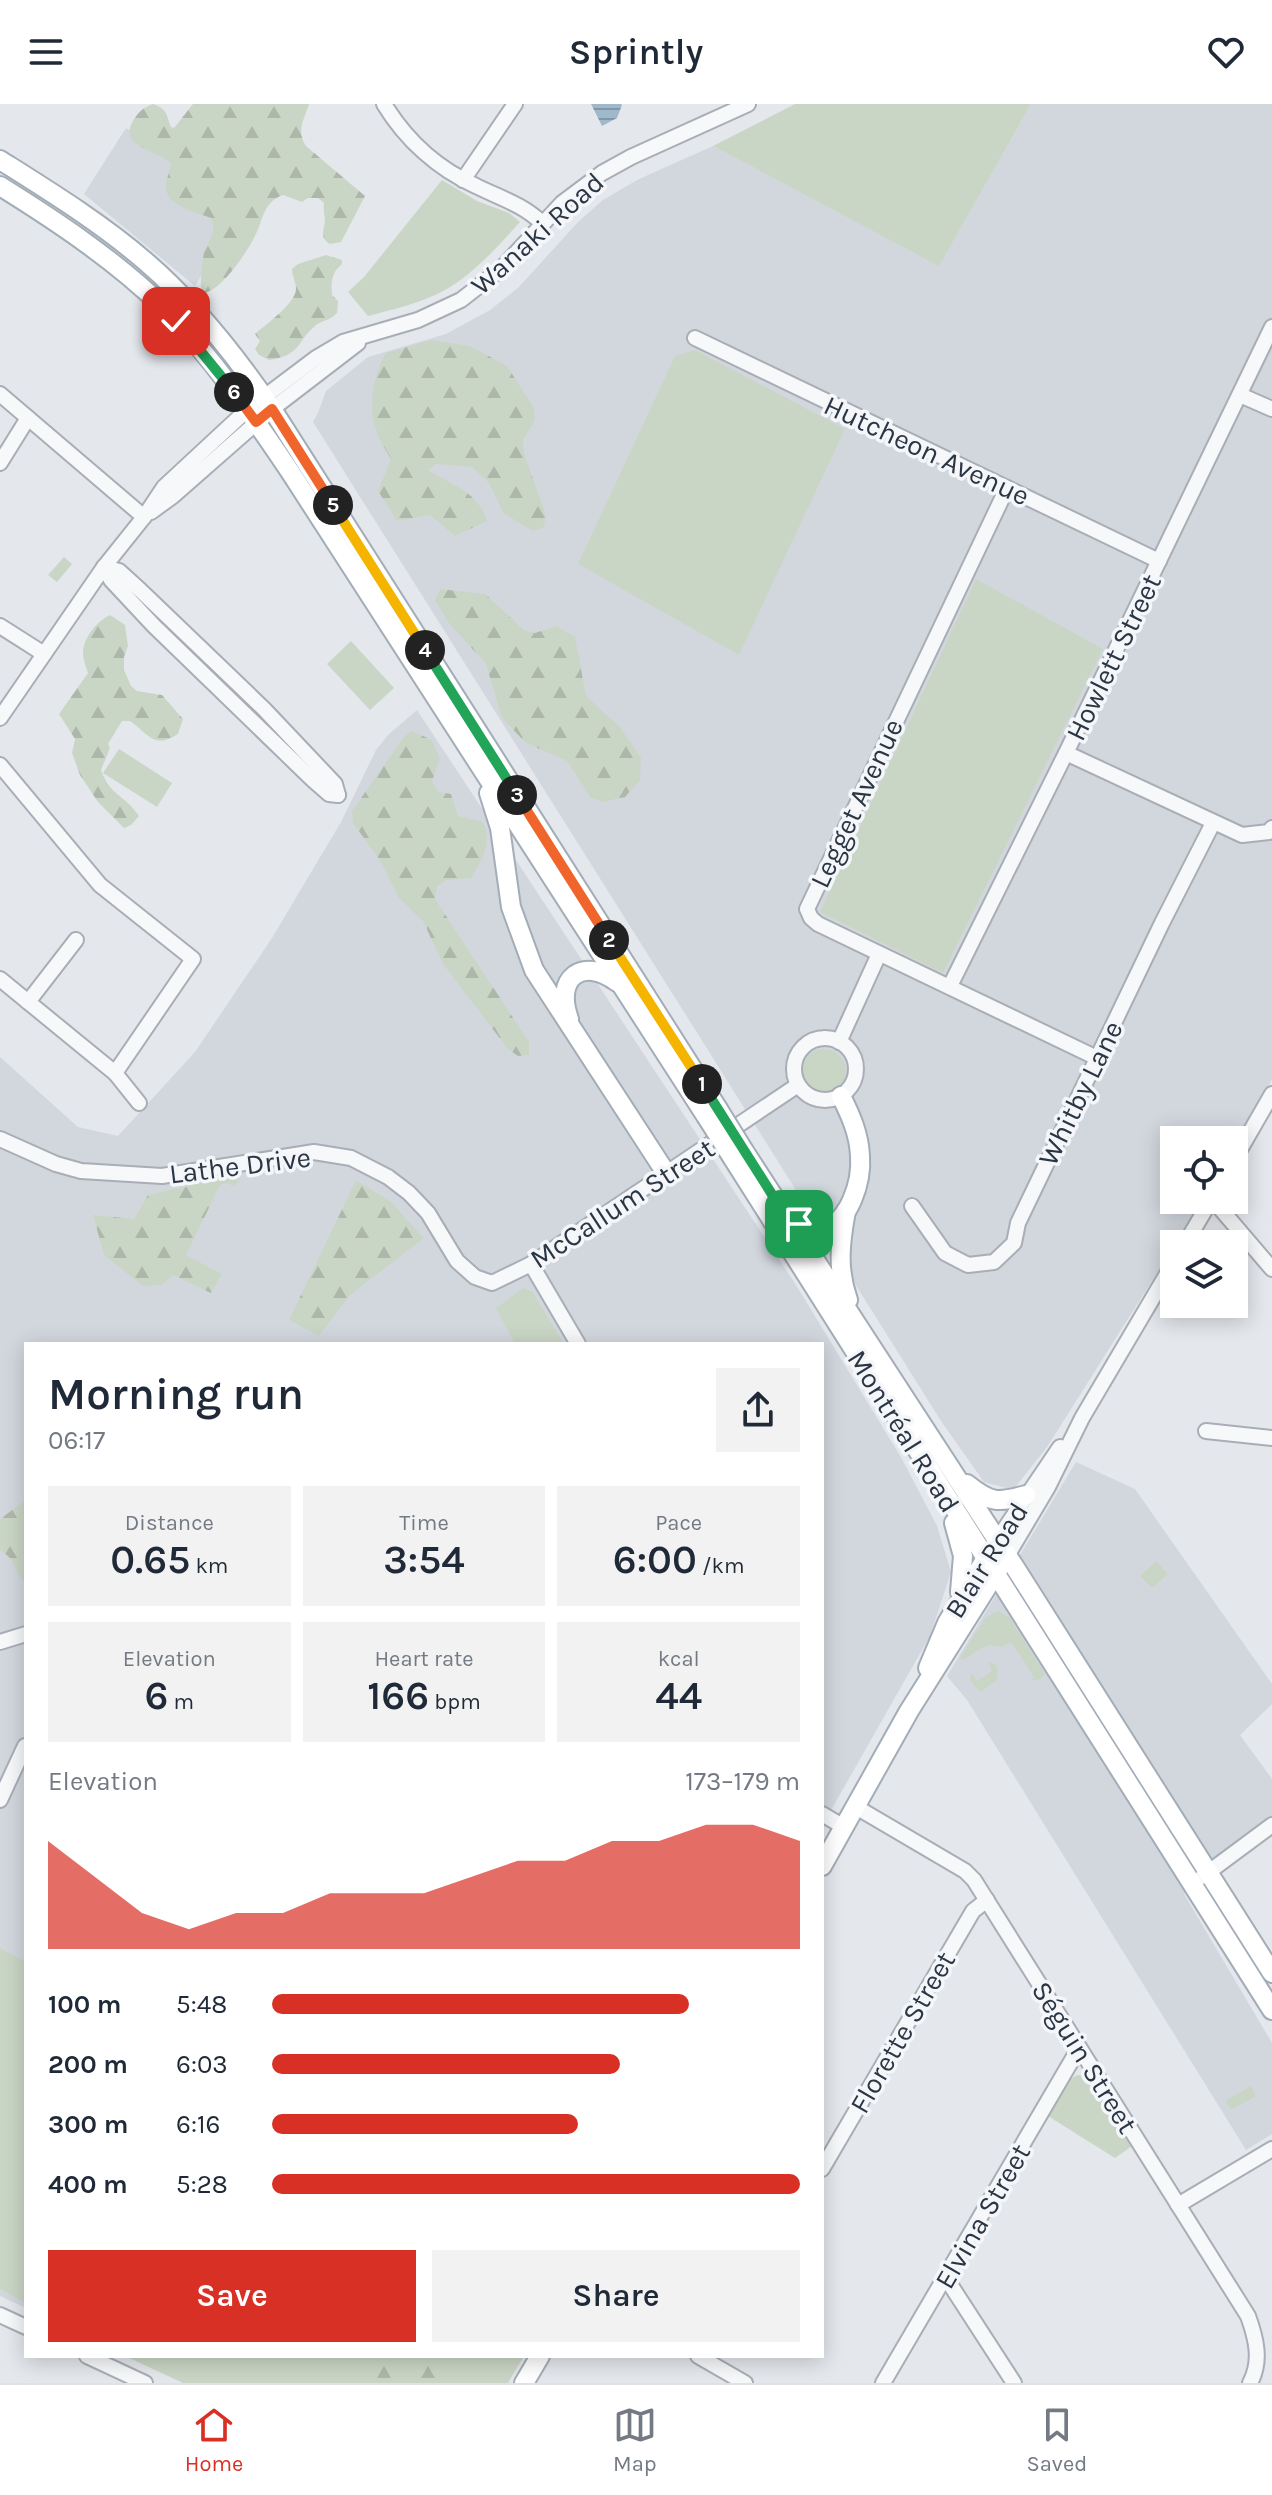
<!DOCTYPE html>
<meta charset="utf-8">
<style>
body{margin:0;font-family:Karla,sans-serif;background:#f2f2f3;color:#1f2937;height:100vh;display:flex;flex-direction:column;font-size:30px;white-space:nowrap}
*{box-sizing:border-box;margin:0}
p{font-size:26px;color:#747a83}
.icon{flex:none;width:44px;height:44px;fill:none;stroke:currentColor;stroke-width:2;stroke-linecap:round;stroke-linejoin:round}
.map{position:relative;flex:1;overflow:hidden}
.sheet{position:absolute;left:24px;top:1238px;width:800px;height:1016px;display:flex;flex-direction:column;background:#fff;border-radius:0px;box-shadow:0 4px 20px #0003}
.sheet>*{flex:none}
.controls{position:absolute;left:1160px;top:1022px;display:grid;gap:16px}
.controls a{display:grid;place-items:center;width:88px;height:88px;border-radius:0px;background:#fff;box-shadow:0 4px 20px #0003;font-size:40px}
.pin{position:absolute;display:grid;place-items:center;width:68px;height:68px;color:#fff;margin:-34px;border-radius:16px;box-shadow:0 4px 12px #0006}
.km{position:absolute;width:40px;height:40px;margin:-20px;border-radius:50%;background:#222;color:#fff;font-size:22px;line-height:40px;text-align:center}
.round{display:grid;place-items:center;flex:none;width:84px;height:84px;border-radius:0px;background:#f2f2f3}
.summary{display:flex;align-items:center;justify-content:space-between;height:136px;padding:0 24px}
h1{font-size:44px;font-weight:600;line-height:60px}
.stats{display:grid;grid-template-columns:repeat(3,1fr);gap:12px;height:136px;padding:8px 24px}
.stats div{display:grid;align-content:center;border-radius:0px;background:#f2f2f3;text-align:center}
.stats b{font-size:40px;font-weight:600}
.stats small{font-size:22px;font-weight:400}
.stats p{font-size:22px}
.chart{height:224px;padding:16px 24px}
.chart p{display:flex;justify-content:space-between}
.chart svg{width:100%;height:144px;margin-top:8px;fill:#d93025;opacity:.7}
.action{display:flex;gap:16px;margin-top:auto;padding:16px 24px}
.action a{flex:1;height:92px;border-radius:0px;background:#d93025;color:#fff;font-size:32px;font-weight:600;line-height:92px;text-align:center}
.action a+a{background:#f2f2f3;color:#1f2937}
ul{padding:0 24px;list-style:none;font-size:26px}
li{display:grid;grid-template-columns:128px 96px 1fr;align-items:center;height:60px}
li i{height:20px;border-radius:10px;background:#d93025}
header{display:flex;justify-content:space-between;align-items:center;height:104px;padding:0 24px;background:#fff;font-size:36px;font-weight:600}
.tabs{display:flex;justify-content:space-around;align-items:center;height:112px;border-top:2px solid #e0e1e3;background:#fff;font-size:22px;color:#747a83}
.tabs a{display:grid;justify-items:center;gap:4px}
.tabs .on{color:#d93025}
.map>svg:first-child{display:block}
</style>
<header><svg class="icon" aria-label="menu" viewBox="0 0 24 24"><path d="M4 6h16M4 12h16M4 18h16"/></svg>Sprintly<svg class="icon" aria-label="heart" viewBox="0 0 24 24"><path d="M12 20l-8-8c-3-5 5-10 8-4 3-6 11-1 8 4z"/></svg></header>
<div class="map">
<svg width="1272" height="2279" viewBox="0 0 1272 2279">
<defs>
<pattern id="forest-firs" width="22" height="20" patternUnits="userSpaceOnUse" patternTransform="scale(2)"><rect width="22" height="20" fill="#cad6c5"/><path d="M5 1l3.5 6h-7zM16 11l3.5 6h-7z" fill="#aeb8aa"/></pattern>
<pattern id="water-rules" width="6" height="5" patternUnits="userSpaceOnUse" patternTransform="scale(2)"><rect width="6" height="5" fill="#9fb8cb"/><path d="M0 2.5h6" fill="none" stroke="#8296a6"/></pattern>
</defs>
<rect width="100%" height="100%" fill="#e4e7ec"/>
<g fill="#d2d7de">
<path d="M1031,0h241v975l-38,68v-7h-60v60h29l-156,247 -34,43 -29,-8 -41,-58 -630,-1002 5,-9 8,-22 42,-34 78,-23 44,-24 28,-22 60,-66 25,-22 34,-20 76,-34 226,119z"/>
<path d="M126,24l47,33 58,66 -36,59 -111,-92z"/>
<path d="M417,606l379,575 106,174 35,67 14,46 -21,64 -108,190v-482h-796v964l-26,-12v-1239l78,70 40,9 77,-84 77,-114 69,-116 35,-72 12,-15z"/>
<path d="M1076,1358l59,27 137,195v20l-32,31 32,44v52l-88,63 88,149v91l-26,16 -279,-450 -20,-24z"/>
</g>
<g fill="#cad6c5">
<path d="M795,0h236l-92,162 -226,-120z"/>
<path d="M442,76l35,21 32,12 11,9c-23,25 -45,51 -75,68 -23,13 -51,19 -77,26l-20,-24 16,-15z"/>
<path d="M695,246l150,79 -106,226 -161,-91 97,-208z"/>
<path d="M64,453l8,7 -15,18 -9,-7z"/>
<path d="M976,475l127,70 -160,324 -123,-61z"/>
<path d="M351,537l43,47 -24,22 -43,-46z"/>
<path d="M119,645l53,34 -15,24 -54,-34z"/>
<circle cx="824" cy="967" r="22"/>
<path d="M523,1184l9,3 32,53h-49l-19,-36z"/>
<path d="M1156,1457l12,13 -16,14 -12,-12z"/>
<path d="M998,1507l11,6 36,57 -4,5 -11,2 4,-4 -23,-35 -9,5 -12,-2 -8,3 -19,12 -3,-2 25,-40z"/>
<path d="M990,1558c8,1 9,11 7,18l-15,11 -4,-1 -8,-10 1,-6h2l4,7 15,-10 -3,-7z"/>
<path d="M0,1844l26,14v341l-26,-14z"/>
<path d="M1077,1971l8,1 5,3 42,67 -17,12 -67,-42 23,-37z"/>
<path d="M1251,1982l5,10 -25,14 -5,-10z"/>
<path d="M125,2252h399l-16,27h-325z"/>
</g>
<g fill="url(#forest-firs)">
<path d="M153,0c15,5 13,11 18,23l3,1 19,-24h116c-5,16 -13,27 -3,42l59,50 -24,46 -11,2c-10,-7 -7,-11 -5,-22 0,-6 -2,-12 -1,-19l-6,-5h-10l-6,4 -19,-7c-21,8 -19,24 -28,41 -8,16 -33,54 -51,57 -1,-2 -3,-4 -3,-6 -1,-3 2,-35 4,-38 6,-11 11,-18 6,-31 -15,-6 -48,-12 -45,-34 1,-7 4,-14 5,-20 -13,-15 -54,-16 -38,-43 5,-9 11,-14 20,-17z"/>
<path d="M326,151l16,5v4c-11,9 -11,18 -10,31l6,6 -1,12c-7,8 -15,7 -22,13 -20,17 -13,29 -46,34l-10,-5 -4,-6 5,-8 -5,-7c10,-9 41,-31 41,-45 0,-7 -4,-13 -4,-20l6,-5z"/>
<path d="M431,236l39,6 37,20 27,42 1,12 -12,20 1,14 22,61 -2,12 -11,4 -29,-17 -15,-31 -17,-16 -36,-3 -8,6c22,14 52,23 59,51l-32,15 -25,-21 -33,6 -19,-30 13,-32c-5,-9 -12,-19 -15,-29 -8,-26 -3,-54 10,-77z"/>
<path d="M440,485l45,5 39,36 11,3 21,-7 19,11 11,59 34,31 21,31 -1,22 -15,17 -22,5 -12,-4 -24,-37 -41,-18 -24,-25 -16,-54 -38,-42 -13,-22z"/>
<path d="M110,511l15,10 3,21 -4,11v13l7,16 6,5 25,4 21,24 -5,15c-25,16 -30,-1 -48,-13h-8l-14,23 2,4 -9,22c9,26 23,24 38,46l-8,9 -7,3 -26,-26 -18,-27 -8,-22 3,-14 -16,-25 29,-41c-2,-6 -5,-14 -5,-20 0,-15 14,-32 27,-38z"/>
<path d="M412,627l20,9 8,19 -8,22 6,11 13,2 7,22 25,6c10,20 -1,38 -12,56l-24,2 -10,6 -2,13 94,143v13l-11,1 -10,-7 -65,-85 -20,-43 -24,-23 -20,-39 -26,-36 -1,-12 52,-74z"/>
<path d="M233,1072l7,2 -6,8 -8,-3 -6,2 -34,70 36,19 -11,19 -38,-18 -11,10 -19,1 -39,-31 -11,-40 41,4 14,-24z"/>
<path d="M356,1076l35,22 33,36 -75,58 -30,40 -30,-16z"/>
<path d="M26,1396v84c-13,-13 -7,-22 -26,-34v-31z"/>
<path d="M363,2252h91l-15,27h-94l10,-8z"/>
</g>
<path fill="url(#water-rules)" d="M591,0h30l1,1 -5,13 -15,8z"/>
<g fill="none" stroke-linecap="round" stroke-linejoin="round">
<g stroke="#a9aeb6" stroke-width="18">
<g id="minor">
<path d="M384,0c22,36 54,65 92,82 24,12 46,18 66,37"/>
<path d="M463,76l52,-76"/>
<path d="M695,234l464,223"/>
<path d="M0,290l144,123"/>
<path d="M1240,291l32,14"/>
<path d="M0,359l28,-45"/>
<path d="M1007,384l-200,421 4,9 7,6 279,134"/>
<path d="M151,408l22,-16 99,-87 86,-66"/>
<path d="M104,463l15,4 21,19 124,119 71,75 3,11"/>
<path d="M104,463l7,13 43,46 159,154 16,14 9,1"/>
<path d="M0,522l44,28"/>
<path d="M0,614l104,-151 40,-50 20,-30 83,-77 69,-52 27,-16 75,-22 43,-20 41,-32 60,-65 40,-30 29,-16 117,-53"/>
<path d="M1066,649l176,82 27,-3 3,-4"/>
<path d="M0,661l100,120 93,74 -78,114"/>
<path d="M0,875l115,94 24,30"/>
<path d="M950,882l116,-233 206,-426"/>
<path d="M28,898l48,-62"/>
<circle cx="825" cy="965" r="31"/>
<path d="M839,938l40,-88"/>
<path d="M0,1035l56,25 25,7 81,5 152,-24 37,6 37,19 21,16 19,20 29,48 18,16 17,6 39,-19 267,-179"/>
<path d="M1234,1056l38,-66"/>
<path d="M1209,1099l10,4 53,62"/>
<path d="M912,1102l33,47 23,12 26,-3 20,-19 4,-20 144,-300 51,-100"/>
<path d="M1185,1140l26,-44"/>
<path d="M531,1160l47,80"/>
<path d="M1206,1327l66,7"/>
<path d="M997,1436l63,-93"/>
<path d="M1007,1452l41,-69 34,-69 92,-156"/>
<path d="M0,1538l26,-8"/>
<path d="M0,1696l25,-54"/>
<path d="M856,1703l109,64 9,9 274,436c8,22 14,45 2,67"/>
<path d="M822,1710l22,13"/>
<path d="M1202,1773l70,-52"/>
<path d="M822,2065l151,-258 14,-11"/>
<path d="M1178,2101l94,-56"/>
<path d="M946,2174l68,105"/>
<path d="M0,2211l26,12"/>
<path d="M87,2252l58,27"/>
<path d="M698,2252l47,27"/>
<path d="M883,2279l196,-335"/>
</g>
</g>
<g stroke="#a3adb7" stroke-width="22">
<g id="major">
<path d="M0,56c49,31 101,63 145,101 49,42 91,95 127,148l446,700"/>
<path d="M0,82c56,35 115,74 163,121 49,50 89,108 128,166l415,643"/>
<path d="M489,689l11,35 11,79 23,63 132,203"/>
<path d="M569,915c-15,-41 13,-63 48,-37"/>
<path d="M744,1047l272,418 256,404"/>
<path d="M732,1053l540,853"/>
<path d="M846,1107c-6,32 -9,58 2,89"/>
<path d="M787,1112c10,7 22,15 35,13 28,-5 40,-49 38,-73 -1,-22 -9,-40 -19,-60"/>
<path d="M967,1380c24,19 30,19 59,11"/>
<path d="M954,1419l9,33 -3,36"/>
<path d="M928,1564l19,-45 44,-73"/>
<path d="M822,1762l87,-155 92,-146"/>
<path d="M524,2279l16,-27"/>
</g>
</g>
<use href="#minor" stroke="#f7f8fa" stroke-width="14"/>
<use href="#major" stroke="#fff" stroke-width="18"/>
<g stroke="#a3adb7" stroke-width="22" stroke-linecap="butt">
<g id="major-bridge">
<path d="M718,1005l26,42"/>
<path d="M706,1012l26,41"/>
</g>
</g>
<use href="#major-bridge" stroke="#fff" stroke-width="18"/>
</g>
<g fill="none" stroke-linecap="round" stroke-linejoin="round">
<g stroke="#fff" stroke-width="16">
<path id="split-1" d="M702,980l78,123 6,8 13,9"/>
</g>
<g stroke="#fff" stroke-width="16">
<path id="split-2" d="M609,836l93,144"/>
</g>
<g stroke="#fff" stroke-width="16">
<path id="split-3" d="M517,691l92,145"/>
</g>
<g stroke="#fff" stroke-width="16">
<path id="split-4" d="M425,546l92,145"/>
</g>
<g stroke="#fff" stroke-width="16">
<path id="split-5" d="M333,401l92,145"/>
</g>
<g stroke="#fff" stroke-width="16">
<path id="split-6" d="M234,288l22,30 16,-13 61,96"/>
</g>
<g stroke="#fff" stroke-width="16">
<path id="split-7" d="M176,217l58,71"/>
</g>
<use href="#split-1" stroke="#22a559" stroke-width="10"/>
<use href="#split-2" stroke="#f5b400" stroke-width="10"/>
<use href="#split-3" stroke="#f0652b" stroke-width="10"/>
<use href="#split-4" stroke="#22a559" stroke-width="10"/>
<use href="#split-5" stroke="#f5b400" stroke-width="10"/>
<use href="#split-6" stroke="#f0652b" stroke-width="10"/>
<use href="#split-7" stroke="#22a559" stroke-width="10"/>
</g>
<g text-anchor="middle" stroke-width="7" stroke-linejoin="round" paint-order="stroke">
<g font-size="28" fill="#2b3644" stroke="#f4f6f9">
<text transform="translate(537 129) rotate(-42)" y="10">Wanaki Road</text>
<text transform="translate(927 346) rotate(25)" y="10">Hutcheon Avenue</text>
<text transform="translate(1113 553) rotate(-64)" y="10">Howlett Street</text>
<text transform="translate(856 699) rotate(-65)" y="10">Legget Avenue</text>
<text transform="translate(1080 989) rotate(-64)" y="10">Whitby Lane</text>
<text transform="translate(240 1061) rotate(-7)" y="10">Lathe Drive</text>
<text transform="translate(622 1099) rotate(-33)" y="10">McCallum Street</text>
<text transform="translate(904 1327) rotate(58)" y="10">Montréal Road</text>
<text transform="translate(986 1456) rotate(-58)" y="10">Blair Road</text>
<text transform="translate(902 1928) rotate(-60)" y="10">Florette Street</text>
<text transform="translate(1085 1953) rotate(58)" y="10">Séguin Street</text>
<text transform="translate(982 2112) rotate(-60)" y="10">Elvina Street</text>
</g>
</g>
</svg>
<div class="controls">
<a><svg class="icon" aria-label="locate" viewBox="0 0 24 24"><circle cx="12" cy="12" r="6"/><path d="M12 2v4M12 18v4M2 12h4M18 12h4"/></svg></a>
<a><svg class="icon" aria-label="layers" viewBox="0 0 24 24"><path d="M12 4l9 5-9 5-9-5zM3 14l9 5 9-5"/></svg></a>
</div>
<div class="pin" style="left:799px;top:1120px;background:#1e9e55"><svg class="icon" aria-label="arrive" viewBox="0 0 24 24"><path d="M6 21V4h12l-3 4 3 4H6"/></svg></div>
<div class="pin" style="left:176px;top:217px;background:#d93025"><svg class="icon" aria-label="check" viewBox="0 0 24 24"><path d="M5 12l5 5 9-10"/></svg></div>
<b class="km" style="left:702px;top:980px">1</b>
<b class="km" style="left:609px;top:836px">2</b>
<b class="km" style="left:517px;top:691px">3</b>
<b class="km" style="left:425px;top:546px">4</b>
<b class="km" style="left:333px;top:401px">5</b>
<b class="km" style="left:234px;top:288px">6</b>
<section class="sheet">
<div class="summary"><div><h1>Morning run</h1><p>06:17</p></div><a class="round"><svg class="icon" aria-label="share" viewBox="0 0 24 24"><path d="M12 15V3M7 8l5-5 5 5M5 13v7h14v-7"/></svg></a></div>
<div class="stats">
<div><p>Distance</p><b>0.65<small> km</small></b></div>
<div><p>Time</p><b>3:54</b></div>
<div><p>Pace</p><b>6:00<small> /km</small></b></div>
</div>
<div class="stats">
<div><p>Elevation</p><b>6<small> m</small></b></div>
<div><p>Heart rate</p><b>166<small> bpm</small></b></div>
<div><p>kcal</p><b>44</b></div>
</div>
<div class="chart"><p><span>Elevation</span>173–179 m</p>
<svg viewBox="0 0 160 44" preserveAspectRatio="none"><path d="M0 44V11L10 22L20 33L30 38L40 33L50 33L60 27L70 27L80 27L90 22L100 17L110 17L120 11L130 11L140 6L150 6L160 11V44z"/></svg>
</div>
<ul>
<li><b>100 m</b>5:48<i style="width:79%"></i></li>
<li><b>200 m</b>6:03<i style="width:66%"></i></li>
<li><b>300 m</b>6:16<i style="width:58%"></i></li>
<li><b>400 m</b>5:28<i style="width:100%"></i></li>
</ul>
<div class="action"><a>Save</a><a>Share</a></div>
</section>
</div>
<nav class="tabs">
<a class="on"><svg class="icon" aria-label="home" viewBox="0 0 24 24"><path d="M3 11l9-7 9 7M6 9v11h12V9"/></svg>Home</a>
<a><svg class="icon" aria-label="map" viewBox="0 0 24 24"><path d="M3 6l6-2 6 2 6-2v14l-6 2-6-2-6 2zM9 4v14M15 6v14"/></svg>Map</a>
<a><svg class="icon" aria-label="saved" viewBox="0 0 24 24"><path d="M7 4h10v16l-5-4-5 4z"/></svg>Saved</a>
</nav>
